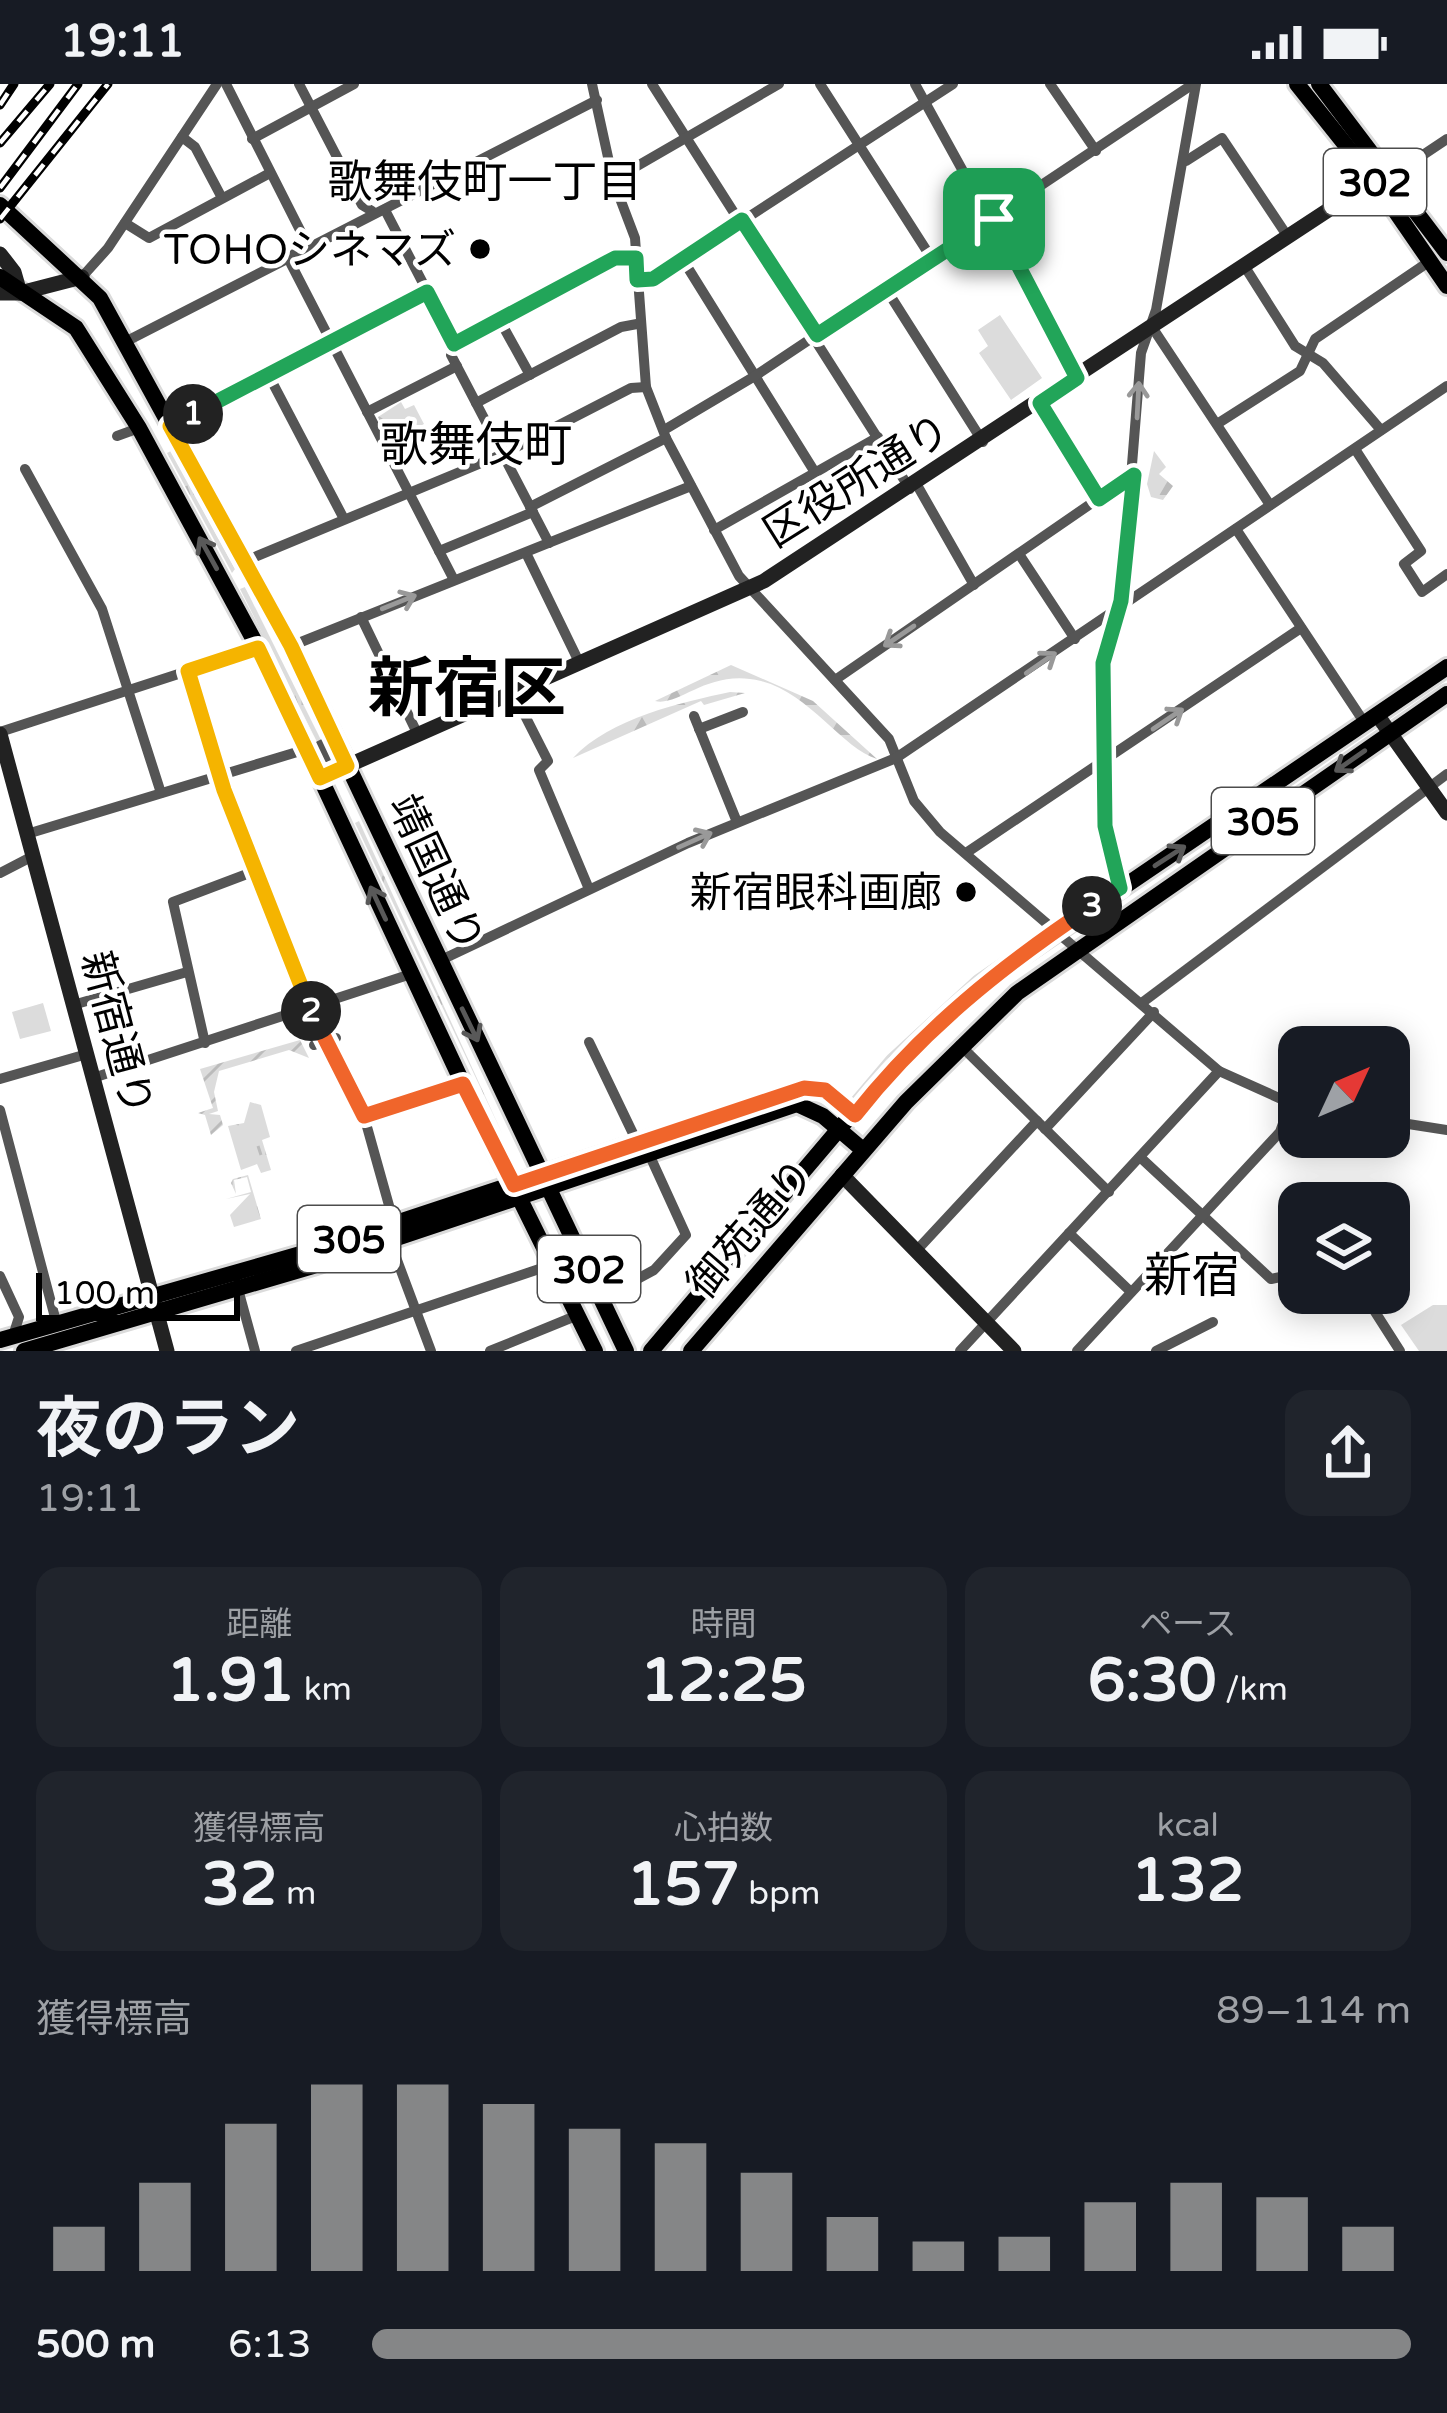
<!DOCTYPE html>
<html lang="ja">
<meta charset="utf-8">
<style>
body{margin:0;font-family:"Varela Round","Noto Sans JP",sans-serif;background:#20242c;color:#f1f3f6;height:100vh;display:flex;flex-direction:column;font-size:45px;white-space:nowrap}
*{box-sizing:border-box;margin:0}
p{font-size:39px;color:#9ea1a6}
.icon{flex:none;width:66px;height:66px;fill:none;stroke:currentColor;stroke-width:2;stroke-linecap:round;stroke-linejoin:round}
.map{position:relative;height:1267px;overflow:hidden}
.drawer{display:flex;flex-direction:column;background:#171b24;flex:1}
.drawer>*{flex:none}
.needle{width:78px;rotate:46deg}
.fabs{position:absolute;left:1278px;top:942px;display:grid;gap:24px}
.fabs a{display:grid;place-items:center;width:132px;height:132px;border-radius:24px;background:#171b24;box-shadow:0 6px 30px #0003;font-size:60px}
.scale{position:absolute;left:36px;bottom:30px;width:204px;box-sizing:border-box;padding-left:12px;border:6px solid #000;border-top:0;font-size:33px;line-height:42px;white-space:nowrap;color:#000;-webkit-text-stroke:9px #fff;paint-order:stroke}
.pin{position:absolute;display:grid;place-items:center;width:102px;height:102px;color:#fff;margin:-51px;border-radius:24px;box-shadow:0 6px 18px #0006}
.km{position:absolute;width:60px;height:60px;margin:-30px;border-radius:50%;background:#222;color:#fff;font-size:33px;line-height:60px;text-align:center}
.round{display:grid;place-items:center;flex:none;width:126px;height:126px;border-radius:24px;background:#20242c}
.summary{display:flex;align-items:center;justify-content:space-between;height:204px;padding:0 36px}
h1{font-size:66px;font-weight:700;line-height:90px}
.figures{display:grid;grid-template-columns:repeat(3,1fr);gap:18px;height:204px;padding:12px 36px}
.figures div{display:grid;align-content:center;border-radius:24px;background:#20242c;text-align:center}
.figures b{font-size:60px;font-weight:700}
.figures small{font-size:33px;font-weight:400}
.figures p{font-size:33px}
.chart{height:336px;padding:24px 36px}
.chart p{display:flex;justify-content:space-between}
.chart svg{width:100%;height:216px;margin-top:12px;stroke:#858687;stroke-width:6}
ul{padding:0 36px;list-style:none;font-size:39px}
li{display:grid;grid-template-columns:192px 144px 1fr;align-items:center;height:90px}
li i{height:30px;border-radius:15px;background:#858687}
.status{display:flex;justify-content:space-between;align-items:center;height:84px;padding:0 60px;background:#171b24;direction:ltr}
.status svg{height:33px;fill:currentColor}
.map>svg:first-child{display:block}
</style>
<div class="status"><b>19:11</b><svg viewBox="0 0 49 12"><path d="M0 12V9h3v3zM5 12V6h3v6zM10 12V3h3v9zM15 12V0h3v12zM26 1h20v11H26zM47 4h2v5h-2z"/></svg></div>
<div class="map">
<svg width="1447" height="1267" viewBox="0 0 1447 1267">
<defs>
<pattern id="grass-tufts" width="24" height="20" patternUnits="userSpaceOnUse" patternTransform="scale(3)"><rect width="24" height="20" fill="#dcdcdc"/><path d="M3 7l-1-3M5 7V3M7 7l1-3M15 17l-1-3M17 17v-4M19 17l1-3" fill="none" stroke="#bbb"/></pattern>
<pattern id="forest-firs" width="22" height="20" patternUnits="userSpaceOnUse" patternTransform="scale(3)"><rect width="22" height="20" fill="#dcdcdc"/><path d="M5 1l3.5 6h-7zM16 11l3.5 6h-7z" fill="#bbb"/></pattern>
<pattern id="park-crowns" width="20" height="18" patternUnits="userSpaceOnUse" patternTransform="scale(3)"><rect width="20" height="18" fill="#dcdcdc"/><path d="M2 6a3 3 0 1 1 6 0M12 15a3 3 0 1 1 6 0" fill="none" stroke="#bbb"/></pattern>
<pattern id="garden-furrows" width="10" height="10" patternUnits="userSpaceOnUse" patternTransform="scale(3)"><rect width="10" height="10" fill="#dcdcdc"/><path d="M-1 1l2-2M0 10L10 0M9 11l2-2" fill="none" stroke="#bbb"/></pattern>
</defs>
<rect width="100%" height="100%" fill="#fff"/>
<g fill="url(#grass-tufts)">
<path d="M171,367l64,118 -3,4 -65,-120z"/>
<path d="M245,503l78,157 -4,2 -79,-157z"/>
<path d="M359,737l143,312 -147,-310z"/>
<path d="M250,1018l11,3 9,32 -8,3 9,30 -10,3 -4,-9 -16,6 -13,-44 16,-3z"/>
<path d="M248,1091l13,44 -27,8 -4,-12 20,-21 -24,5 25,-7 -4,-15 -13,3 2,14 -5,-11 2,-4z"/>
</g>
<g fill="url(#forest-firs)">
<path d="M1154,367l12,16 -7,7 14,12 -10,14 -12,-3 -4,-13z"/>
<path d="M731,581l82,36 64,58c-34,-10 -68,-66 -116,-78 -53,-13 -81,26 -106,20z"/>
<path d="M730,608l15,1 -41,12 -3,-4 -128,57c37,-40 110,-56 157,-66z"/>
</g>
<path fill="url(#park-crowns)" d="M401,318l4,7 9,-4 10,19 -34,18 -12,-25z"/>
<path fill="url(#garden-furrows)" d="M300,956l9,18 -20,-8 -70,21 -5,21 4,19 -9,3 11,1 3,10 -12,10 -6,-20 -7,-2 15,-5 -13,-39z"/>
<g fill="#dcdcdc">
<path d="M1000,231l42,63 -31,22 -32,-47 9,-7 -10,-16z"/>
<path d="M43,919l8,28 -31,8 -8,-27z"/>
<path d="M1433,1221h14v46h-28l-18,-26z"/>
</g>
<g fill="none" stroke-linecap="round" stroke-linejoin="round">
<g stroke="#dbdbdb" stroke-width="22">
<g id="primary">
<path d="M1297,0l79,99 71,103"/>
<path d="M1319,0l128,169"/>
<path d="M0,121l100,93 191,348 335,705"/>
<path d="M0,193l76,51 63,100 130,240 194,416 132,267"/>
<path d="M0,1256l311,-89 493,-163 21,2 30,25"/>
<path d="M24,1267l289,-85 484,-162 26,12 40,34"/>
<path d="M651,1267l244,-288 86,-79 466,-317"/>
<path d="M691,1267l215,-249 111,-109 430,-299"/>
</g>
</g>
<g stroke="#555" stroke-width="10">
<path d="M226,0l78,154 -2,12"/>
<path d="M299,0l63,121 10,6"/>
<path d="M592,0l21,96 22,58 11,149 20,51 73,138 150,163 25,62 26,31 279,239 80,36"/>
<path d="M652,0l258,405"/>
<path d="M820,0l112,175"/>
<path d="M915,0l162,294"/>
<path d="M1050,0l46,67"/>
<path d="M182,53l13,10 27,51"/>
<path d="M252,55l102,-55"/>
<path d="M1186,77l36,-23 66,99"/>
<path d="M1393,91l54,-36"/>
<path d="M613,96l166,-96"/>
<path d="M385,126l69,133 -3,12 98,188"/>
<path d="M125,139l24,15 121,-65"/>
<path d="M294,170l-3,10 163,316"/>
<path d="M683,176l133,214"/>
<path d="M1245,183l50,79 28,17 58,67"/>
<path d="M82,193l26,-29 109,-164"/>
<path d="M637,197l16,-2 300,-195"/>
<path d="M886,205l97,153"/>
<path d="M499,235l31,56"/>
<path d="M1152,243l118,178"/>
<path d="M125,258l472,-242"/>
<path d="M454,259l161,-85h21"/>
<path d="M269,292l75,143"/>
<path d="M476,319l145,-76 16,-3"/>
<path d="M1040,319l59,96"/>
<path d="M367,328l90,-46"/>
<path d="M1217,340l83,-53 15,-32 115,-78"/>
<path d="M170,342l257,-134"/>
<path d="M664,346l91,-54 438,-292"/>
<path d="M117,352l22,-8"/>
<path d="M1355,365l66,102 -17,13 18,28 25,-18"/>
<path d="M25,385l77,140 59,184"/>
<path d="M917,401l57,100"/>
<path d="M530,423l136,-69"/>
<path d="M1236,445l130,196"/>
<path d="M714,446l164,-93"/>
<path d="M439,467l94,-39"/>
<path d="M526,469l54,111"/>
<path d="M1019,470l56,85"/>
<path d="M245,477l258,-107 128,-66 15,-1"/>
<path d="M361,533l57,118"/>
<path d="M291,562l400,-160"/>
<path d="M188,587l67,200 55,138 54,107 26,93 4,43 37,99"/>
<path d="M835,596l299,-206"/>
<path d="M514,610l34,67 -9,9 50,119"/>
<path d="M694,632l43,106"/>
<path d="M699,645l44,-17"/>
<path d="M0,648l258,-84"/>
<path d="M323,660l6,12 -5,2 -5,-12z"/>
<path d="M27,750l280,-85"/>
<path d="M966,769l335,-225"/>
<path d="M0,789l33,-17"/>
<path d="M1121,804l-16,-62 -2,-163 18,-62 20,-248 15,-43 40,-226"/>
<path d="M439,877l249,-118 208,-85 551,-372"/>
<path d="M1143,918l304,-228"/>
<path d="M73,921l114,-33"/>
<path d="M589,958l49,102"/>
<path d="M205,959l-32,-141 82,-31"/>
<path d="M960,961l149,147"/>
<path d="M93,994l318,-104"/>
<path d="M0,995l87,-25"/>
<path d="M0,1026l57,215"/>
<path d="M364,1032l99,-32"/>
<path d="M1389,1037l58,9"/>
<path d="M1045,1045l109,-117"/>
<path d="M1141,1074l130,121 28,-6"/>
<path d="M1069,1149l62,59"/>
<path d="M917,1166l120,-129"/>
<path d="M0,1192l19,41 -6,19"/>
<path d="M238,1205l17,62"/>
<path d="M1363,1209l37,58"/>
<path d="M602,1214l52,-28 32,-35 -37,-81"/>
<path d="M296,1267l258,-87"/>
<path d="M490,1267l88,-36"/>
<path d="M960,1267l259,-280"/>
<path d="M1077,1267l203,-219 10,-28"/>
<path d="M1156,1267l57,-29"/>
</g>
<g stroke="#222" stroke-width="15">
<path d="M0,170l14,18 6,21"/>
<path d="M0,209h20l62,-16"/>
<path d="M1378,632l69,97"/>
<path d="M0,650l167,617"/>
<path d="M320,694l444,-197 581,-382 41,-21"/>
<path d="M842,1091l172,176"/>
</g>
<use href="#primary" stroke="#000" stroke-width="16"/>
<g stroke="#000" stroke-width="9">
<g id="rail">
<path d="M0,21l14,-21"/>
<path d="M0,59l50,-59"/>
<path d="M0,104l78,-104"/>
<path d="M0,135l108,-135"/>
</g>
</g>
<use href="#rail" stroke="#fff" stroke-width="4.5" stroke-dasharray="14" stroke-linecap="butt"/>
<g stroke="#555" stroke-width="10">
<path d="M395,619l24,-14"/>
<path d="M314,961l22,-7"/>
</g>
</g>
<defs><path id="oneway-shaft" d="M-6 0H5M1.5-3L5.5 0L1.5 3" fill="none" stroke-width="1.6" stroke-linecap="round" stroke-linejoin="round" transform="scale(3)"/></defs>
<g stroke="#999">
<use href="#oneway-shaft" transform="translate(1138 316) rotate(-87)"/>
<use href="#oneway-shaft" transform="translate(399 518) rotate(-22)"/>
<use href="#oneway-shaft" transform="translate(899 552) rotate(146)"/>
<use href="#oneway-shaft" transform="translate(1041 579) rotate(-35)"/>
<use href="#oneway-shaft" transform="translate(1168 635) rotate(-34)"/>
<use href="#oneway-shaft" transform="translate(695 756) rotate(-24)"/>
</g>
<g stroke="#595959">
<use href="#oneway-shaft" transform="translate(208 469) rotate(-119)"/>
<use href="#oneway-shaft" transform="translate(1350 677) rotate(145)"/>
<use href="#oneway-shaft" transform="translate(1170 772) rotate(-33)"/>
<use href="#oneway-shaft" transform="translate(378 819) rotate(-115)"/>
<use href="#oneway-shaft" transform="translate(470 941) rotate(64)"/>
</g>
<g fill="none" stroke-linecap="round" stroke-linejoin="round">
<g stroke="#fff" stroke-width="24">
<path id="split-1" d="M193,330l234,-122 27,52 161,-86h21l1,22 16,-1 89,-59 75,115 177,-116"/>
</g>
<g stroke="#fff" stroke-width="24">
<path id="split-2" d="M193,330l-23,12 121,220 56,120 -27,12 -62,-130 -70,23 36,119 87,221"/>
</g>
<g stroke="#fff" stroke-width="24">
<path id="split-3" d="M311,927l53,105 99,-32 51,101 290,-97 21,2 30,25c67,-85 147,-149 237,-209"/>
</g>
<g stroke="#fff" stroke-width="24">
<path id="split-4" d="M994,135l83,159 -37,25 59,96 35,-24 -13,126 -18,62 2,163 15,62 -28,18"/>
</g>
<use href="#split-1" stroke="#22a559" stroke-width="15"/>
<use href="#split-2" stroke="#f5b400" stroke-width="15"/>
<use href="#split-3" stroke="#f0652b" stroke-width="15"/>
<use href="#split-4" stroke="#22a559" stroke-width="15"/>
</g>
<g fill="#000" stroke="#fff" stroke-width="4.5">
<circle cx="480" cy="165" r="12"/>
<circle cx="966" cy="808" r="12"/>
</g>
<g text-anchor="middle" stroke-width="9" stroke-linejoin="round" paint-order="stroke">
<g fill="#fff" stroke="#4c4c4c" stroke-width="3">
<rect x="1324" y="65" width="102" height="66" rx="9"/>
<rect x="1212" y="704" width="102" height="66" rx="9"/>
<rect x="298" y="1122" width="102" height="66" rx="9"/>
<rect x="538" y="1152" width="102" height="66" rx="9"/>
</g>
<g font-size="39" font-weight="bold" fill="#000">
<text x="1375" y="112">302</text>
<text x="1263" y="751">305</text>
<text x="349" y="1169">305</text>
<text x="589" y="1199">302</text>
</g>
<g font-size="42" fill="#000" stroke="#fff" text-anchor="end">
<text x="456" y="180">TOHOシネマズ</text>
<text x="942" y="823">新宿眼科画廊</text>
</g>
<g font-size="42" fill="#000" stroke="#fff">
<text transform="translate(856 396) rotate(-32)" y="15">区役所通り</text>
<text transform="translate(437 789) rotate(65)" y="15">靖国通り</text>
<text transform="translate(118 949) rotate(75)" y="15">新宿通り</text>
<text transform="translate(750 1144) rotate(-49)" y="15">御苑通り</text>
</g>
<g font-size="45" fill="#000" stroke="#fff">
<text x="485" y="113">歌舞伎町一丁目</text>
</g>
<g font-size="48" fill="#000" stroke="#fff">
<text x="476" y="377">歌舞伎町</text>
<text x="1192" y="1208">新宿</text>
</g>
<g font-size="66" font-weight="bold" fill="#000" stroke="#fff">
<text x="467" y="627">新宿区</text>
</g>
</g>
</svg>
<div class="fabs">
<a><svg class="needle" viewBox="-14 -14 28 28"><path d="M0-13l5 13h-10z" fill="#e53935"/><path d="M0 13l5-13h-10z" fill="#9ea1a6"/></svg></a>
<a><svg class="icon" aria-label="layers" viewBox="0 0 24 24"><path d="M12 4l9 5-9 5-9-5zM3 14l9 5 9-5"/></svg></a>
</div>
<div class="scale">100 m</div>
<div class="pin" style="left:994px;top:135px;background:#1e9e55"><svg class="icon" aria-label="arrive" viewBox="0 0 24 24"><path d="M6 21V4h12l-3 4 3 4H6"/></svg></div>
<b class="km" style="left:193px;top:330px">1</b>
<b class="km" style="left:311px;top:927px">2</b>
<b class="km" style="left:1092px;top:822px">3</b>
</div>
<section class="drawer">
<div class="summary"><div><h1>夜のラン</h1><p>19:11</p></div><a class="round"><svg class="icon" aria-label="share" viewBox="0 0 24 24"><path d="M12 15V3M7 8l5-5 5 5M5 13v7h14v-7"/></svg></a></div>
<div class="figures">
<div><p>距離</p><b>1.91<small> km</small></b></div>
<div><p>時間</p><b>12:25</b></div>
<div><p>ペース</p><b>6:30<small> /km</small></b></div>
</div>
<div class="figures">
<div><p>獲得標高</p><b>32<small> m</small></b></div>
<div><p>心拍数</p><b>157<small> bpm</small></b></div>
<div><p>kcal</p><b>132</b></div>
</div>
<div class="chart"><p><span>獲得標高</span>89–114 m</p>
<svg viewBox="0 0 160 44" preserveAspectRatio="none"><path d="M5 44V35M15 44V26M25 44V14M35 44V6M45 44V6M55 44V10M65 44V15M75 44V18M85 44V24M95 44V33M105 44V38M115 44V37M125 44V30M135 44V26M145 44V29M155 44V35"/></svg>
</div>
<ul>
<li><b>500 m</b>6:13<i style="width:100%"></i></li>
</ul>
</section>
